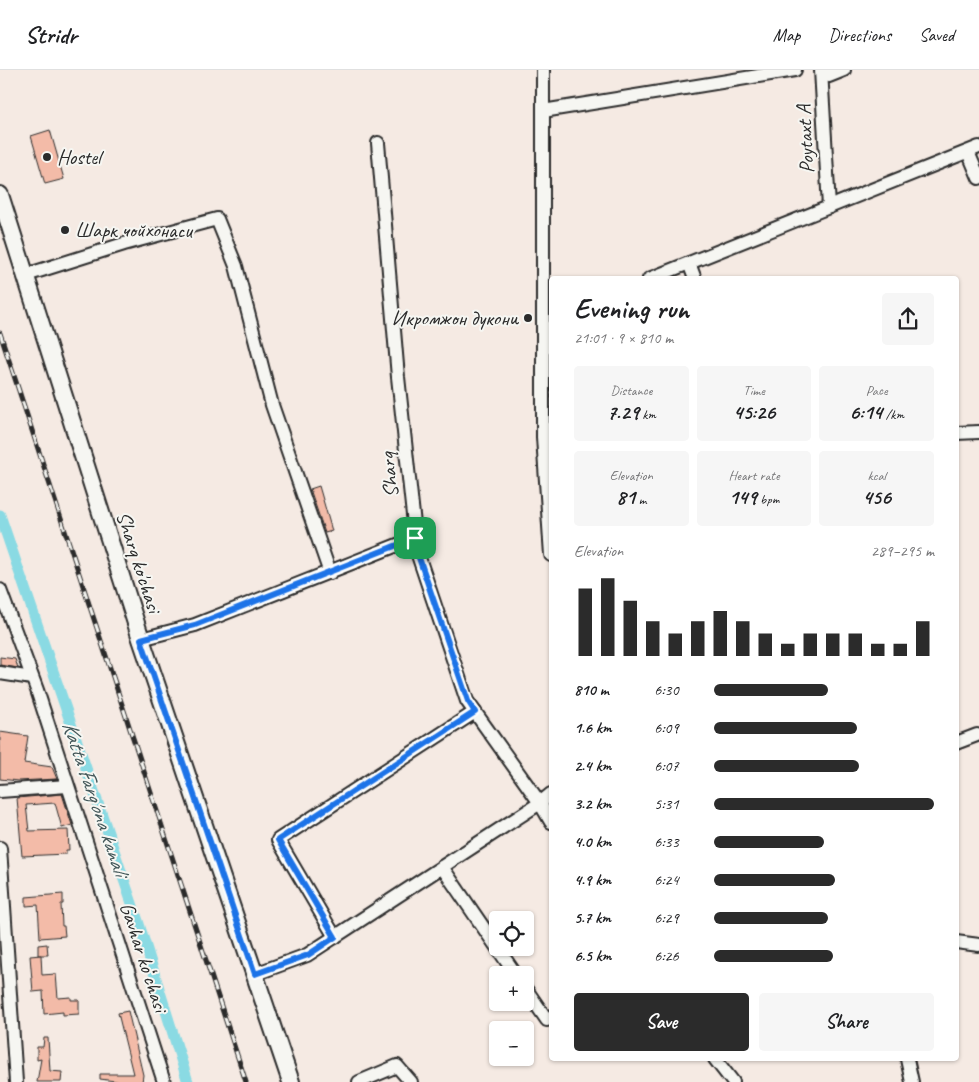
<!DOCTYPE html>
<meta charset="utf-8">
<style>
body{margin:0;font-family:Caveat,sans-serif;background:#f6f6f6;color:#202124;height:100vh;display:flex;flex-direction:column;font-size:19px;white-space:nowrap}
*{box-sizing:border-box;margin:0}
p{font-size:16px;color:#757577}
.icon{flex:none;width:28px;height:28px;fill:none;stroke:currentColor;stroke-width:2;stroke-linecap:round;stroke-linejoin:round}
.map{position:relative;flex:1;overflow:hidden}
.drawer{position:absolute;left:549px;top:206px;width:410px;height:785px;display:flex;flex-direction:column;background:#fff;border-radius:5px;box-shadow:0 1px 4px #0004}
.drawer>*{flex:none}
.tools{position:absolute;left:489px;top:841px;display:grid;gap:10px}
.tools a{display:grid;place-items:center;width:45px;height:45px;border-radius:5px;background:#fff;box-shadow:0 1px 4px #0004;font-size:25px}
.pin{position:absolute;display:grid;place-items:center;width:42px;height:42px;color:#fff;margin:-21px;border-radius:10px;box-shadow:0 2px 8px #0006}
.round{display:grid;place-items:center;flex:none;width:52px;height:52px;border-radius:5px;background:#f6f6f6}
.summary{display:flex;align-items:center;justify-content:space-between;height:85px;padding:0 25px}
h1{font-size:28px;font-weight:600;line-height:38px}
.figures{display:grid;grid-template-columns:repeat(3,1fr);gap:8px;height:85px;padding:5px 25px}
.figures div{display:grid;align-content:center;border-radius:5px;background:#f6f6f6;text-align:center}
.figures b{font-size:21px;font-weight:600}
.figures small{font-size:14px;font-weight:400}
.figures p{font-size:14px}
.chart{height:140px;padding:10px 25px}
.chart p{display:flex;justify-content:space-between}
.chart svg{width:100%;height:90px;margin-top:5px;stroke:#2b2b2b;stroke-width:6}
.cta{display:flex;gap:10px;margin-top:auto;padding:10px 25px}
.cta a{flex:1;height:58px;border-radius:5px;background:#2b2b2b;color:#fff;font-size:20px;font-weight:600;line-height:58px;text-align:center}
.cta a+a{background:#f6f6f6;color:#202124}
ul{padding:0 25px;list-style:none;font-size:16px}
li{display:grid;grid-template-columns:80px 60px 1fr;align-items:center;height:38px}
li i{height:12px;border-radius:6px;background:#2b2b2b}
header{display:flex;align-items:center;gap:30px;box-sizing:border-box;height:70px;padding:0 25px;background:#fff;border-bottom:1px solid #e0e0e0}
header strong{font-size:24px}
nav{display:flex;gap:28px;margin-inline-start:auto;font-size:18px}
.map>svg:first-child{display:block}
</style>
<header>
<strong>Stridr</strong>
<nav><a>Map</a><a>Directions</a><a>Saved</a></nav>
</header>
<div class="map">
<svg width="979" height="1012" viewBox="0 0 979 1012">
<rect width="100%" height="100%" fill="#f5eae3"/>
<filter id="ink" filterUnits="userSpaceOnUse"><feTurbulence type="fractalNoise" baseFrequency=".02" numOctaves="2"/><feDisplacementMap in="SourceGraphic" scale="10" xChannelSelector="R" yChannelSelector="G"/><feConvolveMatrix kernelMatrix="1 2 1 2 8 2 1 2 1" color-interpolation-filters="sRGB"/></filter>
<g filter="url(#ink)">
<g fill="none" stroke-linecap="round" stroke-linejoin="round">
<path stroke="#8adae3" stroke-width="11" d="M0,445l138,406 50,161"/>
</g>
<g fill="#f3bba8" stroke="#2b2b2b">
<path d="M50,60l14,49 -19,5 -14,-48z"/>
<path d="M319,416l13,45 -7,2 -15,-44z"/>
<path d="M0,587l15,2 3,9 -18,-3z"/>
<path d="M0,662l28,4 -4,27 28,4 5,12 -39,2 -18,-2z"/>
<path d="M62,724l10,31 -10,3 -7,-25 -29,2 3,26 39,-1 1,20h-3v4l-44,2 -5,-58z"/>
<path d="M63,824v10h-2l1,22h2l1,10 -25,2 -2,-33 -12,1v-9z"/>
<path d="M47,874l1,11h-10v-10z"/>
<path d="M41,885l1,20 14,-1 2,24 13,-1v3h8v14l-16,1v-3l-19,2 -1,-23 -10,1 -3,-36z"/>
<path d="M128,941l15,64 -1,7h-20l-22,-3v-5h33l-15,-61z"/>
<path d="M44,968h4l2,33 12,1 -1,10h-24l4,-23 -4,1v-13h6z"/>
</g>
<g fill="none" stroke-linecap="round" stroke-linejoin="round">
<g stroke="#2b2b2b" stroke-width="16">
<g id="street">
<path d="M543,0v367l8,118"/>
<path d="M821,0l8,137"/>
<path d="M824,0l5,6 15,-6"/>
<path d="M543,41l252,-41"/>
<path d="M968,82l11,26"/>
<path d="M689,193l6,16"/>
<path d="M26,205l98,-31 93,-25 19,47 36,139 58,168"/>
<path d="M649,209l330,-132"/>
<path d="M956,363l23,-1"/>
<path d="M0,520l37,100 127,392"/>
<path d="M141,569l54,-14 220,-87"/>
<path d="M0,603l32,5"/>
<path d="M956,673l21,-8"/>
<path d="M0,721l67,-5"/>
<path d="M551,724l-11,9 11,19"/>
<path d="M0,778l16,234"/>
<path d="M442,797l74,108"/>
<path d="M335,867l-57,-97 197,-128"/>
<path d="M956,872l23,3"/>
<path d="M255,904l52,-19 233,-152 -73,-102 -50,-149 -19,-175 -20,-234"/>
<path d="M525,918l22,32 4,-3"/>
<path d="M715,989l18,23"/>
<path d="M907,989l5,23"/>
<path d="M359,1012l38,-16 14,16"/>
</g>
</g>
<g stroke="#2b2b2b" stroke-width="20">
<path id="secondary" d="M0,125l141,444 150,443"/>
</g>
<use href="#street" stroke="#f6f6f2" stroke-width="12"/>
<use href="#secondary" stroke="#f6f6f2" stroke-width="16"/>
<g stroke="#2b2b2b" stroke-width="5">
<path id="rail" d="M0,263l246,749"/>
</g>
<use href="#rail" stroke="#f6f6f2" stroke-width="3" stroke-dasharray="9" stroke-linecap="butt"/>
</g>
</g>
<g fill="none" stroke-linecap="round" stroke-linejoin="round" filter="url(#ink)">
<g stroke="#fff" stroke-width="10">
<path id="route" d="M415,468l2,14 51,149 7,11 -197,128 57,97 -27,18 -53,19 -114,-335 54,-14z"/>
</g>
<use href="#route" stroke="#1a73e8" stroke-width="6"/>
</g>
<g fill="#2b2b2b" stroke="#f6f6f2" stroke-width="2">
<circle cx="47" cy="87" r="5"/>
<circle cx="65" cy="160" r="5"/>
<circle cx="528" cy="248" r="5"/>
</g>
<g text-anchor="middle" stroke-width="4" stroke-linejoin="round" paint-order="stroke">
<g font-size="21" fill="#2b2b2b" stroke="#f6f6f2">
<text transform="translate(805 69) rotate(-93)" y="7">Poytaxt A</text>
<text transform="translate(389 405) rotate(-96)" y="7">Sharq</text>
<text transform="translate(139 492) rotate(72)" y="7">Sharq ko'chasi</text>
<text transform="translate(144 887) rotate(72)" y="7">Gavhar koʻchasi</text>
</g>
<g font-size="21" fill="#2b2b2b" stroke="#f6f6f2" text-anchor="start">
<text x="57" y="94">Hostel</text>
<text x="75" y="167">Шарк чойхонаси</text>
<text x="518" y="255" text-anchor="end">Икромжон дукони</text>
</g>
<g font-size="22" font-style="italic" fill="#435759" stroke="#f6f6f2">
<text transform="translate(96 728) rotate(71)" y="8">Katta Farg'ona kanali</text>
</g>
</g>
</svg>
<div class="tools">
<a><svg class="icon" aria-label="locate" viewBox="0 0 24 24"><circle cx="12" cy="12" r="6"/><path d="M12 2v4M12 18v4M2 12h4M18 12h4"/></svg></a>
<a>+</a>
<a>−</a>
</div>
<div class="pin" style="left:415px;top:468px;background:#1e9e55"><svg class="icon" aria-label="arrive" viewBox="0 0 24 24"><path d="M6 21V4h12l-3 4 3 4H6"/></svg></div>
<section class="drawer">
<div class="summary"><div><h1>Evening run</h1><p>21:01 · 9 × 810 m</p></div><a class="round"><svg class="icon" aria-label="share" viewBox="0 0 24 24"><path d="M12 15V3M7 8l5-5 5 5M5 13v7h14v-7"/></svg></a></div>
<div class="figures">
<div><p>Distance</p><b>7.29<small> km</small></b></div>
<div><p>Time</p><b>45:26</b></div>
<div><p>Pace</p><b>6:14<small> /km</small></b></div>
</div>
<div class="figures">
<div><p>Elevation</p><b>81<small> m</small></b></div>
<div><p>Heart rate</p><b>149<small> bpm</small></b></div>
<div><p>kcal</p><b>456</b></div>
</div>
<div class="chart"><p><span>Elevation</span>289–295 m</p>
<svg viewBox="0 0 160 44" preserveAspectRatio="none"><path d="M5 44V11M15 44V6M25 44V17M35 44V27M45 44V33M55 44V27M65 44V22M75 44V27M85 44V33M95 44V38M105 44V33M115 44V33M125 44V33M135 44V38M145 44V38M155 44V27"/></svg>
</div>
<ul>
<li><b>810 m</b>6:30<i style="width:52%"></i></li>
<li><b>1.6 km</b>6:09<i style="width:65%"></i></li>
<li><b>2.4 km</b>6:07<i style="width:66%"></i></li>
<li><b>3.2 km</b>5:31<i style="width:100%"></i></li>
<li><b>4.0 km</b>6:33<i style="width:50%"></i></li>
<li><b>4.9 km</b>6:24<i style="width:55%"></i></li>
<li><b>5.7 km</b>6:29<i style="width:52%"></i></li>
<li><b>6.5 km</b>6:26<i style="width:54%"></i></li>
</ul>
<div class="cta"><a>Save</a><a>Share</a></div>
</section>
</div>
